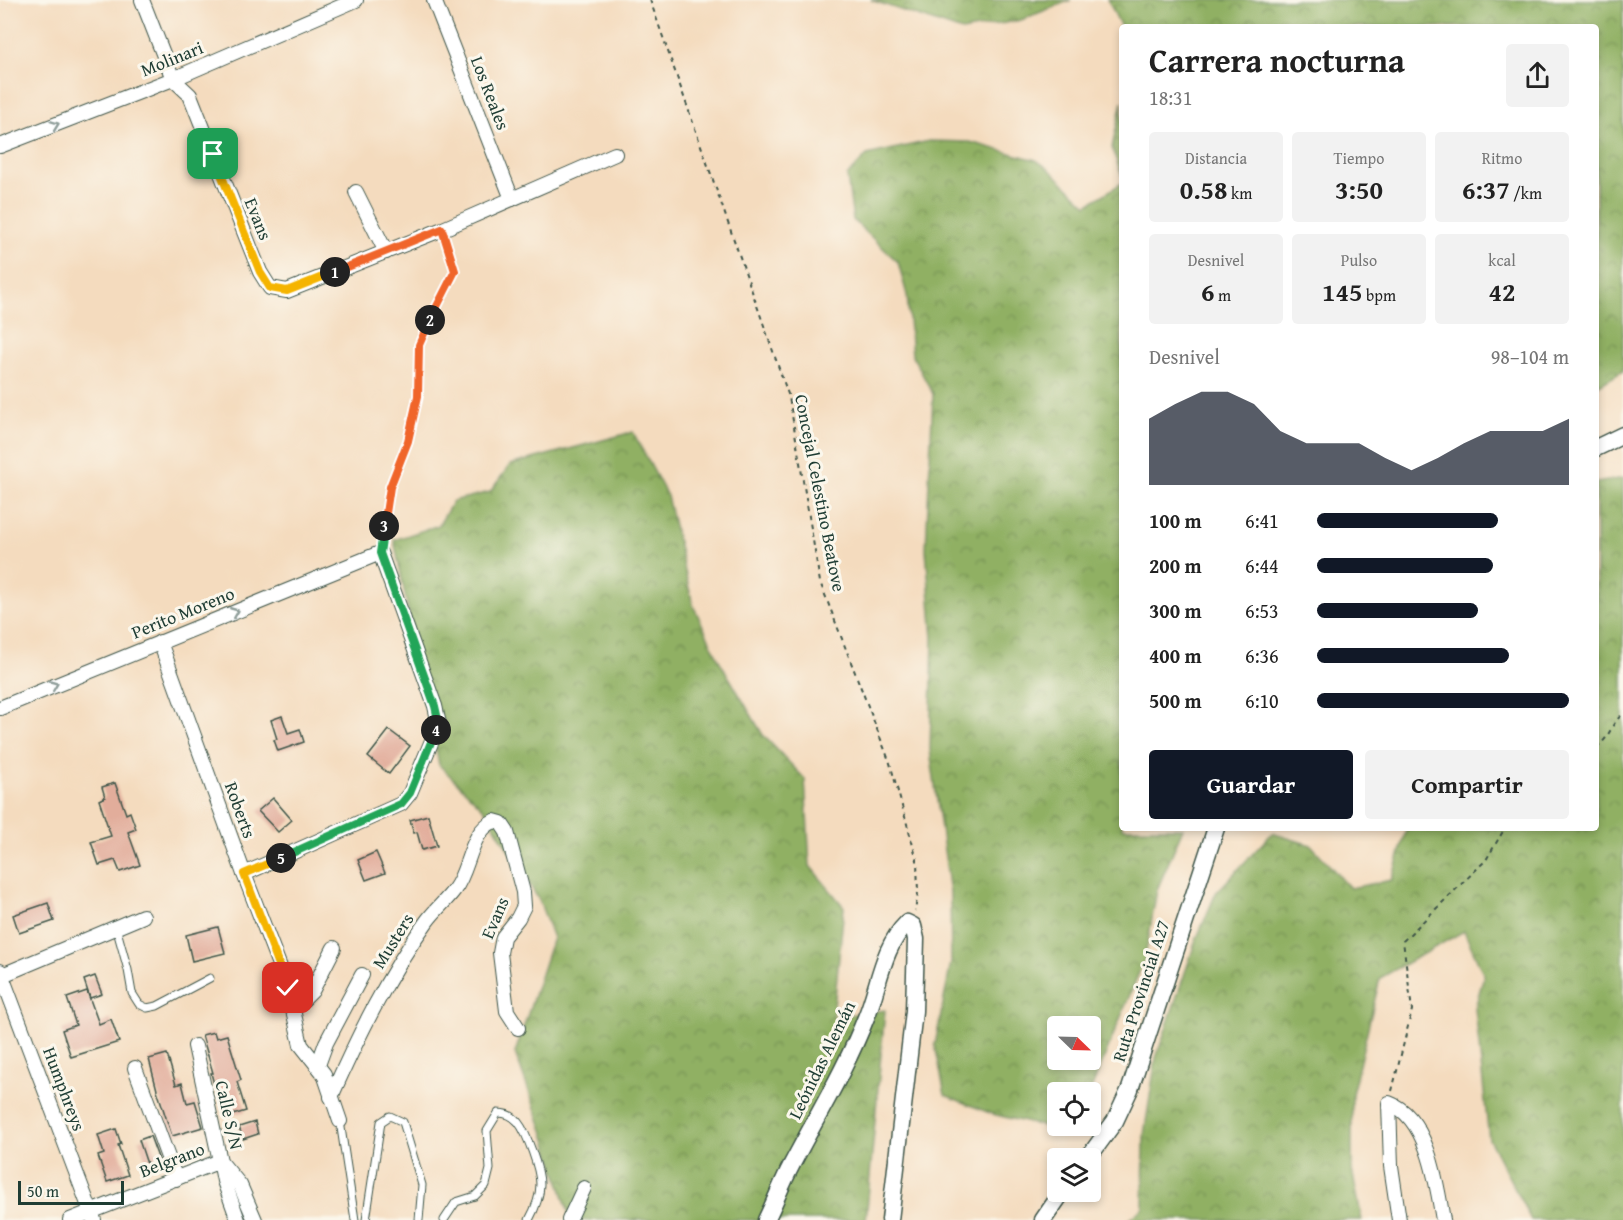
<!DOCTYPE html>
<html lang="es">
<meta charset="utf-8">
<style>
body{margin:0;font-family:"Gentium Book Plus",serif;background:#f2f2f2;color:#222;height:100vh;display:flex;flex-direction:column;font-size:22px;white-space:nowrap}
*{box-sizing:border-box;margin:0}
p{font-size:20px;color:#767676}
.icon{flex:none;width:33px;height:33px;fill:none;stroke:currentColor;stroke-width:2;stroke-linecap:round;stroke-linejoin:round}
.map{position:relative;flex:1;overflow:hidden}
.drawer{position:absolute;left:1119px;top:24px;width:480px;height:807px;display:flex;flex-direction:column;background:#fff;border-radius:6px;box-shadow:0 3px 9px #0003}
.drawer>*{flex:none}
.needle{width:39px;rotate:113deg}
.fabs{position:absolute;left:1047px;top:1016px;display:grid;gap:12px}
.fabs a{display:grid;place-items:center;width:54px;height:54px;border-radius:6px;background:#fff;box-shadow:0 3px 9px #0003;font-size:30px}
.scale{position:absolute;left:18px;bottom:15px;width:106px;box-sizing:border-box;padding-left:6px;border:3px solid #1f3d34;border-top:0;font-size:16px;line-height:21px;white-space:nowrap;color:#1f3d34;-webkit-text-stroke:4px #fbf7ec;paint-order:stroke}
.pin{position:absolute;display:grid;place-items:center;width:51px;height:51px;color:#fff;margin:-26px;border-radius:12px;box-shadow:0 3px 9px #0006}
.km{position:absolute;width:30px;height:30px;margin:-15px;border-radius:50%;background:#222;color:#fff;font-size:16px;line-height:30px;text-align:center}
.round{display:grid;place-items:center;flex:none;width:63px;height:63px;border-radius:6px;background:#f2f2f2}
.overview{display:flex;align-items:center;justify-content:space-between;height:102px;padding:0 30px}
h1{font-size:33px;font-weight:800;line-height:45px}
.stats{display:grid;grid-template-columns:repeat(3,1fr);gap:9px;height:102px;padding:6px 30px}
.stats div{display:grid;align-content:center;border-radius:6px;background:#f2f2f2;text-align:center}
.stats b{font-size:26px;font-weight:800}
.stats small{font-size:16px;font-weight:400}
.stats p{font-size:16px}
.chart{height:168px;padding:12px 30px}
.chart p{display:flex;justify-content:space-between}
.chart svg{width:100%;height:108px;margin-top:6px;fill:#111827;opacity:.7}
.action{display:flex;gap:12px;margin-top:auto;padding:12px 30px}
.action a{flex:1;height:69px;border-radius:6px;background:#111827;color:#fff;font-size:24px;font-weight:800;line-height:69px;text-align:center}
.action a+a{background:#f2f2f2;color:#222}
ul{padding:0 30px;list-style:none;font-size:20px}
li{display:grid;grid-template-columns:96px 72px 1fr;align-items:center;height:45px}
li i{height:15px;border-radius:8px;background:#111827}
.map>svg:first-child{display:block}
</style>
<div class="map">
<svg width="1623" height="1220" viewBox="0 0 1623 1220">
<defs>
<pattern id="forest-crowns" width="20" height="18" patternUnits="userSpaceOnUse" patternTransform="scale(1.5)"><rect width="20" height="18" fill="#90b063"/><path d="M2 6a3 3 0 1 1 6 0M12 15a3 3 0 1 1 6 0" fill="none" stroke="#759052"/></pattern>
</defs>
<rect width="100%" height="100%" fill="#fbf7ec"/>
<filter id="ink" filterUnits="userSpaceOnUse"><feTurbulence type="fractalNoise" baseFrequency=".0167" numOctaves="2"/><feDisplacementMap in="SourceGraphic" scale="12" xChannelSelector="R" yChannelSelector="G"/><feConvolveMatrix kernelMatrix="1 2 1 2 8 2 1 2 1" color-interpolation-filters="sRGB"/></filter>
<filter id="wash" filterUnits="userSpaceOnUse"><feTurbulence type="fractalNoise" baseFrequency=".008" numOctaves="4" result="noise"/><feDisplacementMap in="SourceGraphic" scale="24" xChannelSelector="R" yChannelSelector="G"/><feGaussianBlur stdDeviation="1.35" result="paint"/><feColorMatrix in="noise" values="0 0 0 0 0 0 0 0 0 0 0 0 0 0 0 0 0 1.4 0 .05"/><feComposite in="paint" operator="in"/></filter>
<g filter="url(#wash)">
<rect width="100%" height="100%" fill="#f4dbbe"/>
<g fill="url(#forest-crowns)" stroke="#58764c" stroke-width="1.5" fill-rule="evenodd">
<path d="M871,0h200l-50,20 -59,11z"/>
<path d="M1108,0h515v371l-27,16v-360h-474v2z"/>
<path d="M1122,102v74l-10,-28z"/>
<path d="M929,141l41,1 66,18 13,9 38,36 35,-22v645h61l-26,62 -12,68 -55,134h-32v33h20l-3,9 -83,-20 -47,-19 -10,-50 16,-82 -1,-70 -20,-143 3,-112 -7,-89 7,-155 -21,-39 -5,-60 -9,-33 -45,-42 -6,-44 20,-21zM1058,1026h32v33h-32z"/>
<path d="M633,432l34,64 26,109 27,57 43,73 42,44 5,87 34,41 -11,110 52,-7 -19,210h-295l-28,-90 -28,-77 38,-115 -14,-38 -55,-91 -45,-44 -45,-225 45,-15 14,-24 37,-9 20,-27z"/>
<path d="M1623,478v742h-92l-42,-81 -14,-131 9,-33 -20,-44 -84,47 -28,116v76l10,50h-234l15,-12 1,-73 12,-77 40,-118 20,-47 56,-60 39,12 39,43 42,-8 15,-52h189v-345z"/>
</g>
<g id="blocks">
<g fill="#e2ad9b">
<path d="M282,716l6,17 12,-4 4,13 -26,9 -4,-11 3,-1 -6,-19z"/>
<path d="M389,730l21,16 -21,28 -21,-17z"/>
<path d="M115,783l11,31 4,-2 6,17 -8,3 12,33 -20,7 -5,-12 -16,5 -8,-23 20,-6 -12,-36 6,-3 -3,-10z"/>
<path d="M273,798l19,22 -14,12 -20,-21z"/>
<path d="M428,815l9,31 -15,4 -5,-18 -3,1 -4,-13z"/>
<path d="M376,852l9,21 -19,7 -8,-20z"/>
<path d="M48,903l6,18 -35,12 -6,-18z"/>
<path d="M218,927l7,26 -33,8 -6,-26z"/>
<path d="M95,976l7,18 -12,4 -6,-18z"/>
<path d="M87,991l12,33 12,-5 8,23 -48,15 -9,-27 14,-5 -9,-27z"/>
<path d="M214,1032l2,6 11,-3 14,45 -4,2 9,29 -20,6 -9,-30 -2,1 -4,-15h2l-11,-38z"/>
<path d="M167,1054l9,31 6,-2 5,20 8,-2 8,26 -31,9 -15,-46 -8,-31z"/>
<path d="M255,1122l3,12 -15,5 -4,-12z"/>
<path d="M116,1129l5,15 -3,1 10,30 -21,7 -9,-26 6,-2 -6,-19z"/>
<path d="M150,1136l10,27 -12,4 -9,-27z"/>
</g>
</g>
</g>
<g filter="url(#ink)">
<use href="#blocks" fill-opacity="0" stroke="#3f5549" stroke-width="1.5"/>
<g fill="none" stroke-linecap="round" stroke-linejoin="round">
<g stroke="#3f5549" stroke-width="9">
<g id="service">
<path d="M116,927l12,43 4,23 7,11 8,4 10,-2 53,-28"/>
<path d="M340,1121l15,99"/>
<path d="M366,1220l15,-98 9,-6 13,6 19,63 -3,35"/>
<path d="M444,1220l12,-18 19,-6 11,-11 4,-16 -3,-38 11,-18c8,0 14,2 20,9 9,11 22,48 22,62 0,12 -5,25 -11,36"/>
</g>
</g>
<g stroke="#3f5549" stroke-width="16">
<g id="minor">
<path d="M142,0l31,79 17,16 70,177 10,16 17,3 156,-62 172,-75"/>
<path d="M434,0l78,199"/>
<path d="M0,146l173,-67 183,-79"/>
<path d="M356,192l30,60"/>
<path d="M160,642l84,232 44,114 13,57 23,29 16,47"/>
<path d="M0,708l380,-155 55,153 4,18 -29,69 -9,11 -157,70"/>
<path d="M0,971l94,249"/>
<path d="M0,976l143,-60"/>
<path d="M293,1010l19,-19 22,-43"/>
<path d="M195,1046l25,115 20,24 15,35"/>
<path d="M318,1065l8,-22 36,-68"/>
<path d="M135,1068l41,111"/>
<path d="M331,1097c27,-61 57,-122 96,-176 8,-11 19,-20 27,-31 16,-20 15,-58 40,-69l7,2 6,9 16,60 1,14 -6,12 -15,19 -3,16 7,58 11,17"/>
<path d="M70,1220l150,-59 4,20 14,39"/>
<path d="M569,1220l15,-32"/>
<path d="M1399,1220l-8,-54 -2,-63c39,14 48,82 54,117"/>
</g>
</g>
<g stroke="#3f5549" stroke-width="19">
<g id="tertiary">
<path d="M1596,448l27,-13"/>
<path d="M1088,1158l27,-37 15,-32 86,-261"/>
<path d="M766,1220c9,-18 16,-37 25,-54 26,-50 56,-99 76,-151 12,-30 16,-69 40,-92l6,3 3,13 -2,72 -24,209"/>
<path d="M1043,1220l20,-29"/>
</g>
</g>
<g stroke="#3f5549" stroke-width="2" stroke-dasharray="4.5 4.5" stroke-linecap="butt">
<path d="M650,0l139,397 31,185 70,181 27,97 1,33 -3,18"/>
<path d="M382,541l8,-54 18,-46 10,-45 1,-51 36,-74 -8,-27"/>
<path d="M1596,747c15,-9 13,-22 27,-33"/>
<path d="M1392,1091l20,-81 -9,-69 83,-81 19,-32"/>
</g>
<use href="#service" stroke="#fff" stroke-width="7"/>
<use href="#minor" stroke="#fff" stroke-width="14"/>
<use href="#tertiary" stroke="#fff" stroke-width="16"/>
</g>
<defs><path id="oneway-chevron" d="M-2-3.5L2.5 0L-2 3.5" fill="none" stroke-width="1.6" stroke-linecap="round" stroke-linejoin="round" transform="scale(1.5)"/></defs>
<g stroke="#8f9e9a">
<use href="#oneway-chevron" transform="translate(55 125) rotate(-21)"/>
<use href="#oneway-chevron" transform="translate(235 612) rotate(-22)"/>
<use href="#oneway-chevron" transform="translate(54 685) rotate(-22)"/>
</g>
</g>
<g fill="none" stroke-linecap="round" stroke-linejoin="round" filter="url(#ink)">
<g stroke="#fff" stroke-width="12">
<path id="split-1" d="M213,154l47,118 10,16 17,3 48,-19"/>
</g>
<g stroke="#fff" stroke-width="12">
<path id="split-2" d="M335,272l107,-43 13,42 -25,49"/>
</g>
<g stroke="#fff" stroke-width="12">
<path id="split-3" d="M384,526l6,-39 18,-46 10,-45 1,-51 11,-25"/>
</g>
<g stroke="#fff" stroke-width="12">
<path id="split-4" d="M384,526l-4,27 55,153 4,18 -3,6"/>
</g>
<g stroke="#fff" stroke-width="12">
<path id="split-5" d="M281,858l120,-54 9,-11 26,-63"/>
</g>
<g stroke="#fff" stroke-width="12">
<path id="split-6" d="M281,858l-37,16 44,114"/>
</g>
<use href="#split-1" stroke="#f5b400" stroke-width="8"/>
<use href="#split-2" stroke="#f0652b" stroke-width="8"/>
<use href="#split-3" stroke="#f0652b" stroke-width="8"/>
<use href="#split-4" stroke="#22a559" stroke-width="8"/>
<use href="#split-5" stroke="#22a559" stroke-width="8"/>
<use href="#split-6" stroke="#f5b400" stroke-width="8"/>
</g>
<g text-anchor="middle" stroke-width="6" stroke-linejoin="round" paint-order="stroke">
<g font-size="18" fill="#1f3d34" stroke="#fbf7ec">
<text transform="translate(172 59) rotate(-22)" y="6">Molinari</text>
<text transform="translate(490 93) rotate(69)" y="6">Los Reales</text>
<text transform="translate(258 219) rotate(68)" y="6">Evans</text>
<text transform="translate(820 493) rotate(79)" y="6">Concejal Celestino Beatove</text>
<text transform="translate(183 613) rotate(-22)" y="6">Perito Moreno</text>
<text transform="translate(240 810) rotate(70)" y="6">Roberts</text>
<text transform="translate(495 918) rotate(-67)" y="6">Evans</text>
<text transform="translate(393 941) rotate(-58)" y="6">Musters</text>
<text transform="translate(1141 991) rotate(-72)" y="6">Ruta Provincial A27</text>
<text transform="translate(822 1060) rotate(-64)" y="6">Leónidas Alemán</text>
<text transform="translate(64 1089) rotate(69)" y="6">Humphreys</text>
<text transform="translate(229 1115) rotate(77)" y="6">Calle S/N</text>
<text transform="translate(172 1160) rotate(-21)" y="6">Belgrano</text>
</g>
</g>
</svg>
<div class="fabs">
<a><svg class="needle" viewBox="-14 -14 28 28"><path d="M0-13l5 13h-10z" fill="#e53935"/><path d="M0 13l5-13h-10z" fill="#767676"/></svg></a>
<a><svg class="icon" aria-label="locate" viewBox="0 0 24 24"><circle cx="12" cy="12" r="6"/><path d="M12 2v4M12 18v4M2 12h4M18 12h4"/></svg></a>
<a><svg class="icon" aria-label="layers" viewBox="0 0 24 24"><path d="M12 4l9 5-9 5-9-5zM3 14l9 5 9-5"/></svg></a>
</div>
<div class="scale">50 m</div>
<div class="pin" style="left:213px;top:154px;background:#1e9e55"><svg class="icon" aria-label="arrive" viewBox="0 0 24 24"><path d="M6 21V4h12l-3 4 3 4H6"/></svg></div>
<div class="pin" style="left:288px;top:988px;background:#d93025"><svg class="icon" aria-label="check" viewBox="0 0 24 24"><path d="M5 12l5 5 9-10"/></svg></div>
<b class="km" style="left:335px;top:272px">1</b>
<b class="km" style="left:430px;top:320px">2</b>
<b class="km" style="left:384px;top:526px">3</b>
<b class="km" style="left:436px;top:730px">4</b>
<b class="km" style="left:281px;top:858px">5</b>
<section class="drawer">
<div class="overview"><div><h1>Carrera nocturna</h1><p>18:31</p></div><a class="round"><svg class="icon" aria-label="share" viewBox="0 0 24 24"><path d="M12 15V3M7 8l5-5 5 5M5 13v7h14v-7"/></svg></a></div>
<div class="stats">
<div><p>Distancia</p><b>0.58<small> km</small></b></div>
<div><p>Tiempo</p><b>3:50</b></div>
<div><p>Ritmo</p><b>6:37<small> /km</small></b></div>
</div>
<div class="stats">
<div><p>Desnivel</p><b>6<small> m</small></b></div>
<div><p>Pulso</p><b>145<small> bpm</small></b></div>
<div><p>kcal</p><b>42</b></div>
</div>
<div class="chart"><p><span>Desnivel</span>98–104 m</p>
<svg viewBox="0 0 160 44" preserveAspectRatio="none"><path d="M0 44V17L10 11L20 6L30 6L40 11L50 22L60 27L70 27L80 27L90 33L100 38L110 33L120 27L130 22L140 22L150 22L160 17V44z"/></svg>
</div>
<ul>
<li><b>100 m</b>6:41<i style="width:72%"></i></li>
<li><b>200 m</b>6:44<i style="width:70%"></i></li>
<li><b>300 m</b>6:53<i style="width:64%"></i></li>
<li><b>400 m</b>6:36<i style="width:76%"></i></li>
<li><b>500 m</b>6:10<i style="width:100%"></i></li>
</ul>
<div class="action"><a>Guardar</a><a>Compartir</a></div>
</section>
</div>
